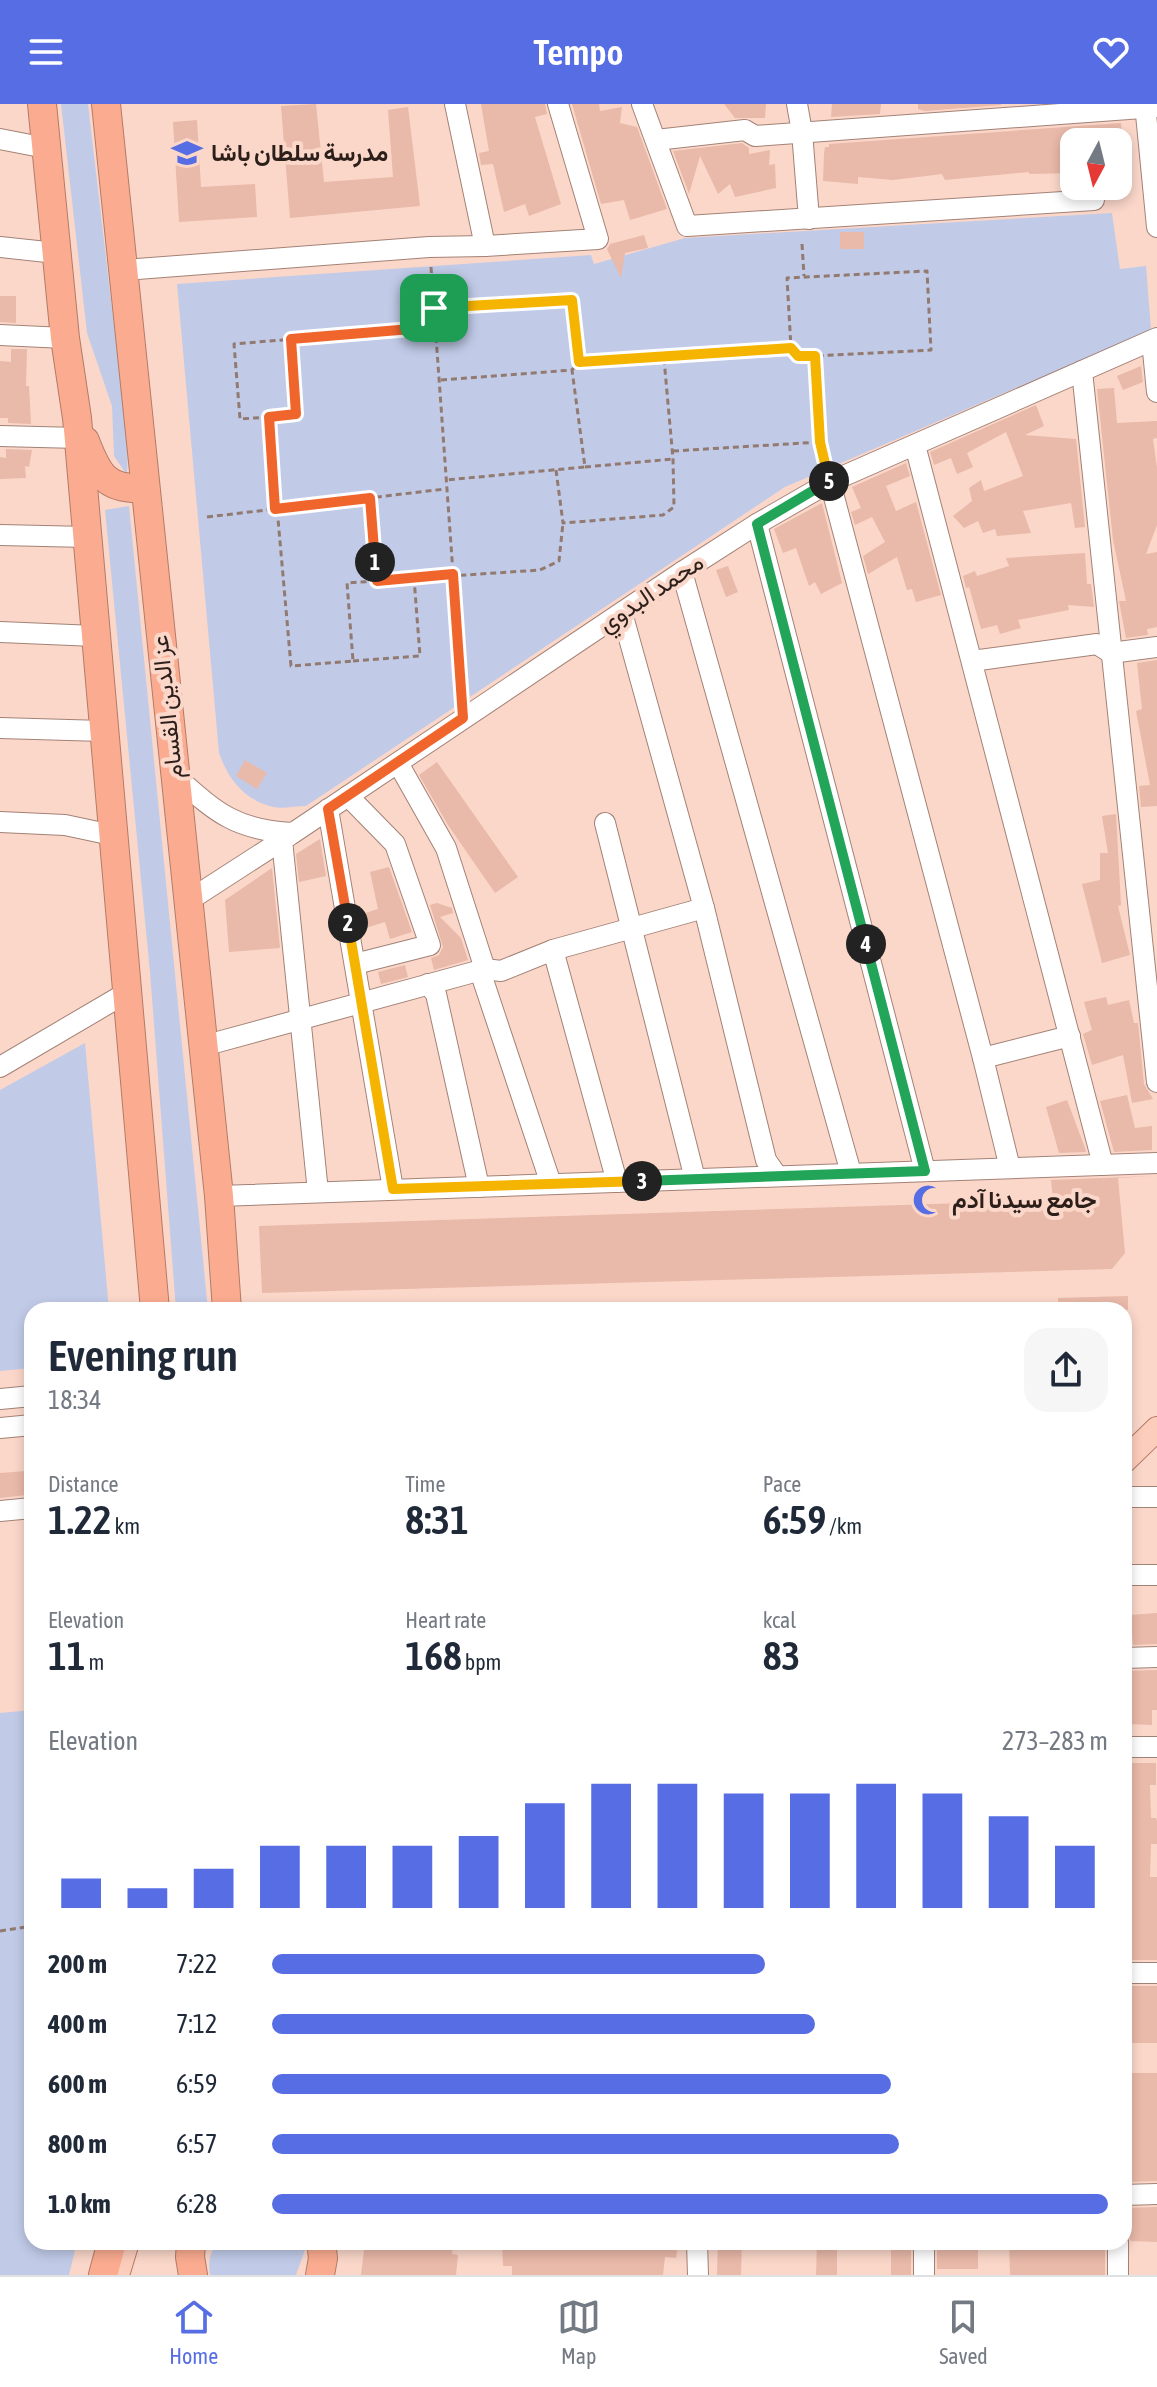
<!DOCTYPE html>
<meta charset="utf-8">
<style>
body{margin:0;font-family:"Asap Condensed",Vazirmatn,sans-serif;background:#f6f6f7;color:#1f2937;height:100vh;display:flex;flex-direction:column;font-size:30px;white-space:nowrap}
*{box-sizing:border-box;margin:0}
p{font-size:26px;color:#747a83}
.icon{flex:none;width:44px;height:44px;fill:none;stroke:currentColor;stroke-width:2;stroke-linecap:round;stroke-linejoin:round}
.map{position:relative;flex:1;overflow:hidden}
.details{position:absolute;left:24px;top:1198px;width:1108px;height:948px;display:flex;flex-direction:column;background:#fff;border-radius:24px;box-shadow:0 4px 12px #0003}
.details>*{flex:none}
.needle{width:52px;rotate:187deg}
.tools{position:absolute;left:1060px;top:24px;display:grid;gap:16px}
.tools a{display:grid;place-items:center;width:72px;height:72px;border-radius:16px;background:#fff;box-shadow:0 4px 12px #0003;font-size:40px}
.pin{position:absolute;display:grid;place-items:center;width:68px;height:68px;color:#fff;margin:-34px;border-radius:16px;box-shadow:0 4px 12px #0006}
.km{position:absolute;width:40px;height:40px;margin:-20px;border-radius:50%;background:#222;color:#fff;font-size:22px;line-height:40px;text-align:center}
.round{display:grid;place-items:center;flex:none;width:84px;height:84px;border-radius:24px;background:#f6f6f7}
.head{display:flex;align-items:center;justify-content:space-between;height:136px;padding:0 24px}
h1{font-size:44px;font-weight:600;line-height:60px}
.stats{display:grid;grid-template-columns:repeat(3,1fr);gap:12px;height:136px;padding:8px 24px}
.stats div{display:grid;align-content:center}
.stats b{font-size:40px;font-weight:600}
.stats small{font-size:22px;font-weight:400}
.stats p{font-size:22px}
.chart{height:224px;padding:16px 24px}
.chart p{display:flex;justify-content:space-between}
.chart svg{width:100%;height:144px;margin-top:8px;stroke:#566de3;stroke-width:6}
ul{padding:0 24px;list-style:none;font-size:26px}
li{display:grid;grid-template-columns:128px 96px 1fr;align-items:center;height:60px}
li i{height:20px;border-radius:10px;background:#566de3}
header{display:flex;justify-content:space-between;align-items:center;height:104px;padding:0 24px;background:#566de3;color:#fff;font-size:36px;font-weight:600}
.tabs{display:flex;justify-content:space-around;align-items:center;height:112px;border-top:2px solid #e0e1e3;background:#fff;font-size:22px;color:#747a83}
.tabs a{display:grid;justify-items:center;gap:4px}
.tabs .on{color:#566de3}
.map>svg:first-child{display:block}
</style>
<header><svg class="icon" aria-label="menu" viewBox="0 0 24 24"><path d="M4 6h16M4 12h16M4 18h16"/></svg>Tempo<svg class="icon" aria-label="heart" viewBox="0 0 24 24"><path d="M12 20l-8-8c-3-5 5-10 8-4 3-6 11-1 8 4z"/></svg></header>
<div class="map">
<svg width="1157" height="2171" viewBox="0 0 1157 2171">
<rect width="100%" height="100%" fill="#fbd7ca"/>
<g fill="#c1cbe8">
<path d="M61,0h27l40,341 -1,30 -13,-19 -2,-50 -25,-73z"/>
<path d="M1112,109l8,56 26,-3 5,64 -366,157 -479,319c-10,0 -24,3 -33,1 -29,-7 -45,-28 -54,-54l-42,-469 414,-29 3,9 91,-26z"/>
<path d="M129,402l79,804h-32l-26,-338 -45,-462z"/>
<path d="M85,939l24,267h-77v58l-32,3v-281z"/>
<path d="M32,1606v532h45l-8,33h-69v-562z"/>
<path d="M220,2138h83l2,8 -9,25h-86c-2,-13 -1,-24 10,-33z"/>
</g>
<g fill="#e9b9a9">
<path d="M316,0l8,78 69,-5 -5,-67 20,-3 12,99 -130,12 -9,-112z"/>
<path d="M481,0h64l2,10 -12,3 26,87 -32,12 -4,-12 -21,8 -11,-48 -12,1 -2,-12 10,-2z"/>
<path d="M572,0h27l1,7 22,-4 -2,16 17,4 30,82 -37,11 -6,-20 -23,4z"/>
<path d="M724,0h42l-1,14h-30z"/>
<path d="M832,0h49l-1,10 -49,3z"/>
<path d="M918,0h83v1l-76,6 -7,-2z"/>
<path d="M197,16l4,67 54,-3 2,33 -78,5 -6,-100z"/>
<path d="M1121,19l1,12 -48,7v31l-45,1v-2l-84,8 -3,-6 -49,6 -35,-3v7l-35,-3 1,-27 1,-7h4v-3z"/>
<path d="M742,39l7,5v6l21,-4 -1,15 6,-1 1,24 -41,9 -5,-13 -12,10 -18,-38 -11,38 -16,-43z"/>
<rect x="840" y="128" width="24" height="17"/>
<path d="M644,131l4,13 -23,5 -4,25 -14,-29 3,-5z"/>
<path d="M0,192h16v27l-16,-1z"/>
<path d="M11,245h16l-1,37h3l2,38 -23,-1v-5h-8v-57l11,1z"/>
<path d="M1141,262l2,16 -20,8 -6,-14z"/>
<path d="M1114,284l3,35 40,-2v17l-4,1 4,29v57l-11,29 11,-2v75l-10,2 1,6 -22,3 -7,-37h7l-13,-61 -16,-151z"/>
<path d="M1036,301l8,21 -19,9 51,4 9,88 -10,1 -4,-25 -48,8 8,22 -34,3 -2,-7 -12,4 -5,-12 -14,7 -11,-12 19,-15 -3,-13 12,-8 3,11 39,-15 -17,-44 -39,21 6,14 -16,7 -6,-16 -17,7 -4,-13z"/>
<path d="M6,345l26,1 -3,17 -4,-1 1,12 -26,1v-22l6,1z"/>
<path d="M906,359l4,13 -24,10 10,25 20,-9 25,93 -25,7 -4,-13 -5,1 -10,-33 -29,17 -5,-18 22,-14 -13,-25 -17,8 -4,-13 10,-4 -9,-21z"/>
<path d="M822,399l20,80 -21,11 -6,-12 -6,4 -13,-38 -13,5 -9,-24z"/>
<path d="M1085,449l2,31h4l3,23 -26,-2 1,5 -51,10 3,8 -21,6 -3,-9 -16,4 -12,-42 -3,1 -3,-12 12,-5 2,5 32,-10 -3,-8z"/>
<path d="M728,462l10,26 -12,5 -10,-27z"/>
<path d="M1157,556v146l-16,1 -2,-21 11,-1 -14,-74 6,-2 -5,-46z"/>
<path d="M245,656l22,13 -10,16 -21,-13z"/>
<path d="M437,658l81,115 -23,16 -47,-68 -29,-50z"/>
<path d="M1116,710l5,91 -3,1 12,49 -28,8 -20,-79 18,-4v-27h8l-6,-37z"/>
<path d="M320,735l6,37 -27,6 -3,-28z"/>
<path d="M389,763l23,65 -22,7 -5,-17 -23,7 -3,-14 19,-6 -8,-37z"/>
<path d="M272,764l8,80 -51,4 -4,-52z"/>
<path d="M437,799l15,5 1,5 -13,4 21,21 7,22 -34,10 -3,-12 8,-3 4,-8 -13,-42z"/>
<path d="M405,861l3,12 -27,7 -3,-12z"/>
<path d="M1106,893l2,8 21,-5 5,23h4l6,61 9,15 -21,4 -9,-48 -31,10 -9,-31 9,-4 -8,-28z"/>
<path d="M1127,991l8,33 17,-2v24l-38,2 -14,-51z"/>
<path d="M1067,996l18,48 1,4 -27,1 -13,-46z"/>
<path d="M1152,1072l-34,2 7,75 -13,16 -850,24 -3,-67 794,-26 -2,-20z"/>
<path d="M1128,1192v14h-70v-12z"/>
<path d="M25,1367l2,24 -27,3v-25z"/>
<path d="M1157,1509v31l-24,1 -3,-30z"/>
<path d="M1157,1566v40h-5v15l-23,-1v-13h-5v-40z"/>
<path d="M1124,1659h32v22h-6l1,33h5l1,3v23h-6l-1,33h7v83h-33z"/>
<rect x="1124" y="1882" width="33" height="57"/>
<path d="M1125,1969h32v108l-31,1z"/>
<path d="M1157,2103v35l-26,-1 -6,-10v-23z"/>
<path d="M365,2138l88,3 -1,9 6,1 -2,20h-95z"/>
<path d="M502,2138h58l-1,6 28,1v-7h91l-2,16 -11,-1 -2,18h-151v-9h-9z"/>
<path d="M718,2138h24l-1,33h-24z"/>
<path d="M817,2138h20v33h-21z"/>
<rect x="891" y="2138" width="20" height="33"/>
<rect x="937" y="2138" width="41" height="27"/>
<path d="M1009,2138h96v33h-95z"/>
</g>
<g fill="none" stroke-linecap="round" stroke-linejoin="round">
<g stroke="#a38276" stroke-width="22">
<g id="minor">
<path d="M642,0l45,122 407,-26"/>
<path d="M797,0l5,28 7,87"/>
<path d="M1145,0l12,123"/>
<path d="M0,35l46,9"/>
<path d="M656,36l89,-10 10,6 402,-29"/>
<path d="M485,142l113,-7 -40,-135"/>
<path d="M0,143l56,6"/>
<path d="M124,166l305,-23 56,-1 -30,-142"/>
<path d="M0,231l65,3"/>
<path d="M1152,237l5,51"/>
<path d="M1082,267l75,711"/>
<path d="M0,332l78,2"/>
<path d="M915,341l188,720"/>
<path d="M830,378l153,576 27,110"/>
<path d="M757,420l168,647"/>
<path d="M0,431l87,2"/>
<path d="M682,468l169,601"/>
<path d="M622,509l82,295 62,252 11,16"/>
<path d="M0,528l95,4"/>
<path d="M972,557l125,-17 14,9 46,-6"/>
<path d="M0,624l103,3"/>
<path d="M398,659l48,85 39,121 -2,11 68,204"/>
<path d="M174,671c42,37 60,55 119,58l389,-261 75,-48 73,-42 327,-144"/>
<path d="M348,692l47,48 35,101 -75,19"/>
<path d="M328,705l65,380"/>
<path d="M0,718l65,3 47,10"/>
<path d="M605,719l90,356"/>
<path d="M282,736l36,352"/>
<path d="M188,797l102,-66"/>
<path d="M553,846l64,232"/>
<path d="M428,880l8,10 43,193"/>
<path d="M203,942l282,-77 16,2 52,-21 151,-42"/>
<path d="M983,954l87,-22"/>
<path d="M0,963l126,-74"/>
<path d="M219,1092l938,-33"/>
<path d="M0,1295l32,-3"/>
<path d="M0,1324l32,-3"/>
<path d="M1124,1393h33"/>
<path d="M0,1407l32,-3"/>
<path d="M1124,1471h33"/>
<path d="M1124,1554l33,-1"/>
<path d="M1124,1643h33"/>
<path d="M1124,1869h33"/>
<path d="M1124,2091l33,-1"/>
<path d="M697,2138l1,33"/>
<path d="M924,2138v33"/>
<path d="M1118,2138v33"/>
</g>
</g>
<g stroke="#b37b67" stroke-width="26">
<g id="major">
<path d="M1124,1357l33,-32"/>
<path d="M117,2171l10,-33"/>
</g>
</g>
<g stroke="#b37b67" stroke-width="30">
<g id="highway">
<path d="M42,0l23,234 12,80 78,892"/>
<path d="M106,0l113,1092 8,114"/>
<path d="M85,337c13,34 21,49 59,47"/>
<path d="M191,2138l-1,15 3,18"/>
<path d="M103,2171l9,-33"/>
<path d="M320,2171l3,-17 -2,-16"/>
</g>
</g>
<g stroke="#927a71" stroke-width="3" stroke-dasharray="6 4" stroke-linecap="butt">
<path d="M802,140l2,32"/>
<path d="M431,163l31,431"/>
<path d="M435,204l137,-8 7,62"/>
<path d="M435,223l-201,17 6,75 29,-2 22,249 62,-5 -6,-78 193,-13 19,-9 4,-38"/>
<path d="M815,252l5,86 5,22"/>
<path d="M572,266l7,-8 212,-14 -4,-70 140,-7 4,79 -116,6h-17l-7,-8"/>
<path d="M441,276l131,-10 13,97 -139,13"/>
<path d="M269,313l27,-3 -5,-75"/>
<path d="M673,347l147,-9"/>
<path d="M585,363l88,-8"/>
<path d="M556,366l7,53 100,-8 11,-8 -1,-48 -9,-100"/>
<path d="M370,394l7,83"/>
<path d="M207,413l238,-28"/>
<path d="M353,557l67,-5 -6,-78"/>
<path d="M0,1827l32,-5"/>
</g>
<use href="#minor" stroke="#fff" stroke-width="20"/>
<use href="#major" stroke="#fdcdbc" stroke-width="24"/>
<use href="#highway" stroke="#fbac90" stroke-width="28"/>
</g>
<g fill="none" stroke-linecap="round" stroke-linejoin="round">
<g stroke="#fff" stroke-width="16">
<path id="split-1" d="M375,458l-5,-64 -95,11 -6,-92 27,-3 -5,-75 144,-12 -1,-19"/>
</g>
<g stroke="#fff" stroke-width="16">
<path id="split-2" d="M348,819l-20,-114 135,-91 -10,-144 -76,7 -2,-19"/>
</g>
<g stroke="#fff" stroke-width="16">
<path id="split-3" d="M348,819l45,266 249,-8"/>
</g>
<g stroke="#fff" stroke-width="16">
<path id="split-4" d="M642,1077l283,-10 -59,-227"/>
</g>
<g stroke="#fff" stroke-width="16">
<path id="split-5" d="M829,377l-72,43 109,420"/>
</g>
<g stroke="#fff" stroke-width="16">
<path id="split-6" d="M434,204l138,-8 7,62 212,-14 7,8h17l5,86 9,39"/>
</g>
<use href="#split-1" stroke="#f0652b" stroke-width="10"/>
<use href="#split-2" stroke="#f0652b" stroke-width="10"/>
<use href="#split-3" stroke="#f5b400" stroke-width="10"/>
<use href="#split-4" stroke="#22a559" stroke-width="10"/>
<use href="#split-5" stroke="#22a559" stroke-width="10"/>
<use href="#split-6" stroke="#f5b400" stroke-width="10"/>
</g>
<defs>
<g id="school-bare" transform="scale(2.4)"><path d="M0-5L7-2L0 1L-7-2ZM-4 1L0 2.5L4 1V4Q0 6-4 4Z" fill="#566de3" stroke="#fbd7ca" stroke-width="2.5" paint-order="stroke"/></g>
<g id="mosque-bare" transform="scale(2.4)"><path d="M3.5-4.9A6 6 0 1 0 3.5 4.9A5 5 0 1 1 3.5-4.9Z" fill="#566de3" stroke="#fbd7ca" stroke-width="2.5" paint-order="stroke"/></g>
</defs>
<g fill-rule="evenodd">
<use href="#school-bare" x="187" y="49"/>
<use href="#mosque-bare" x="928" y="1096"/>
</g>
<g text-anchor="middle" stroke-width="8" stroke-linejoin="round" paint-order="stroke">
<g font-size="24" font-weight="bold" fill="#2c1f1a" stroke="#fbd7ca" text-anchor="start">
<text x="211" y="57">مدرسة سلطان باشا</text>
<text x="952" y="1104">جامع سيدنا آدم</text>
</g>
<g font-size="24" fill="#2c1f1a" stroke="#fbd7ca">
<text transform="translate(651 489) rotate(-34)" y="8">محمد البدوي</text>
<text transform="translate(167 603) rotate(-96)" y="8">عز الدين القسام</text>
</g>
</g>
</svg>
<div class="tools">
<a><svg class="needle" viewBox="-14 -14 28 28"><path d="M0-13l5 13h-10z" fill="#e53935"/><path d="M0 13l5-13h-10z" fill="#747a83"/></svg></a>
</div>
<div class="pin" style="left:434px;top:204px;background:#1e9e55"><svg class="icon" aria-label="arrive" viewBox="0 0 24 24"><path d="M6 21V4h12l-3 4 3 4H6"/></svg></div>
<b class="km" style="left:375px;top:458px">1</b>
<b class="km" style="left:348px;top:819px">2</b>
<b class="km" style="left:642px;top:1077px">3</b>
<b class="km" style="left:866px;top:840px">4</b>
<b class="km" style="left:829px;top:377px">5</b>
<section class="details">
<div class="head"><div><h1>Evening run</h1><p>18:34</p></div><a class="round"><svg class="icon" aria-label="share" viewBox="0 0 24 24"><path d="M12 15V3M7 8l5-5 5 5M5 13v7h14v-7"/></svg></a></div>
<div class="stats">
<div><p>Distance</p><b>1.22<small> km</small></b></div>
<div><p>Time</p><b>8:31</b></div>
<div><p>Pace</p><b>6:59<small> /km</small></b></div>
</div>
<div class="stats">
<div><p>Elevation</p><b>11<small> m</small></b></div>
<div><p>Heart rate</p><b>168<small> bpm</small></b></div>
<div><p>kcal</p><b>83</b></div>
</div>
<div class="chart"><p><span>Elevation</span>273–283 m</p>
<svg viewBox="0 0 160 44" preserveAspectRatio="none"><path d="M5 44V35M15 44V38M25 44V32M35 44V25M45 44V25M55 44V25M65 44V22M75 44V12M85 44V6M95 44V6M105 44V9M115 44V9M125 44V6M135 44V9M145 44V16M155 44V25"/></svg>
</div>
<ul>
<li><b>200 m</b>7:22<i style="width:59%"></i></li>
<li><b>400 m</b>7:12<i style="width:65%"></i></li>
<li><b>600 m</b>6:59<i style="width:74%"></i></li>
<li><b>800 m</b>6:57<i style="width:75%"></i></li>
<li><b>1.0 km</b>6:28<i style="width:100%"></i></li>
</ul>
</section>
</div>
<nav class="tabs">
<a class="on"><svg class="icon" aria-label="home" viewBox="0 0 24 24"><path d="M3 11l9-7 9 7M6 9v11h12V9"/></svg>Home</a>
<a><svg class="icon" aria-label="map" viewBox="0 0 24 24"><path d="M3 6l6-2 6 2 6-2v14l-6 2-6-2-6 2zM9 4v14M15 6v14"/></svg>Map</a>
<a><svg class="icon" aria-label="saved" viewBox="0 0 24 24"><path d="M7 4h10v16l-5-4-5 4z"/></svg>Saved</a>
</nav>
